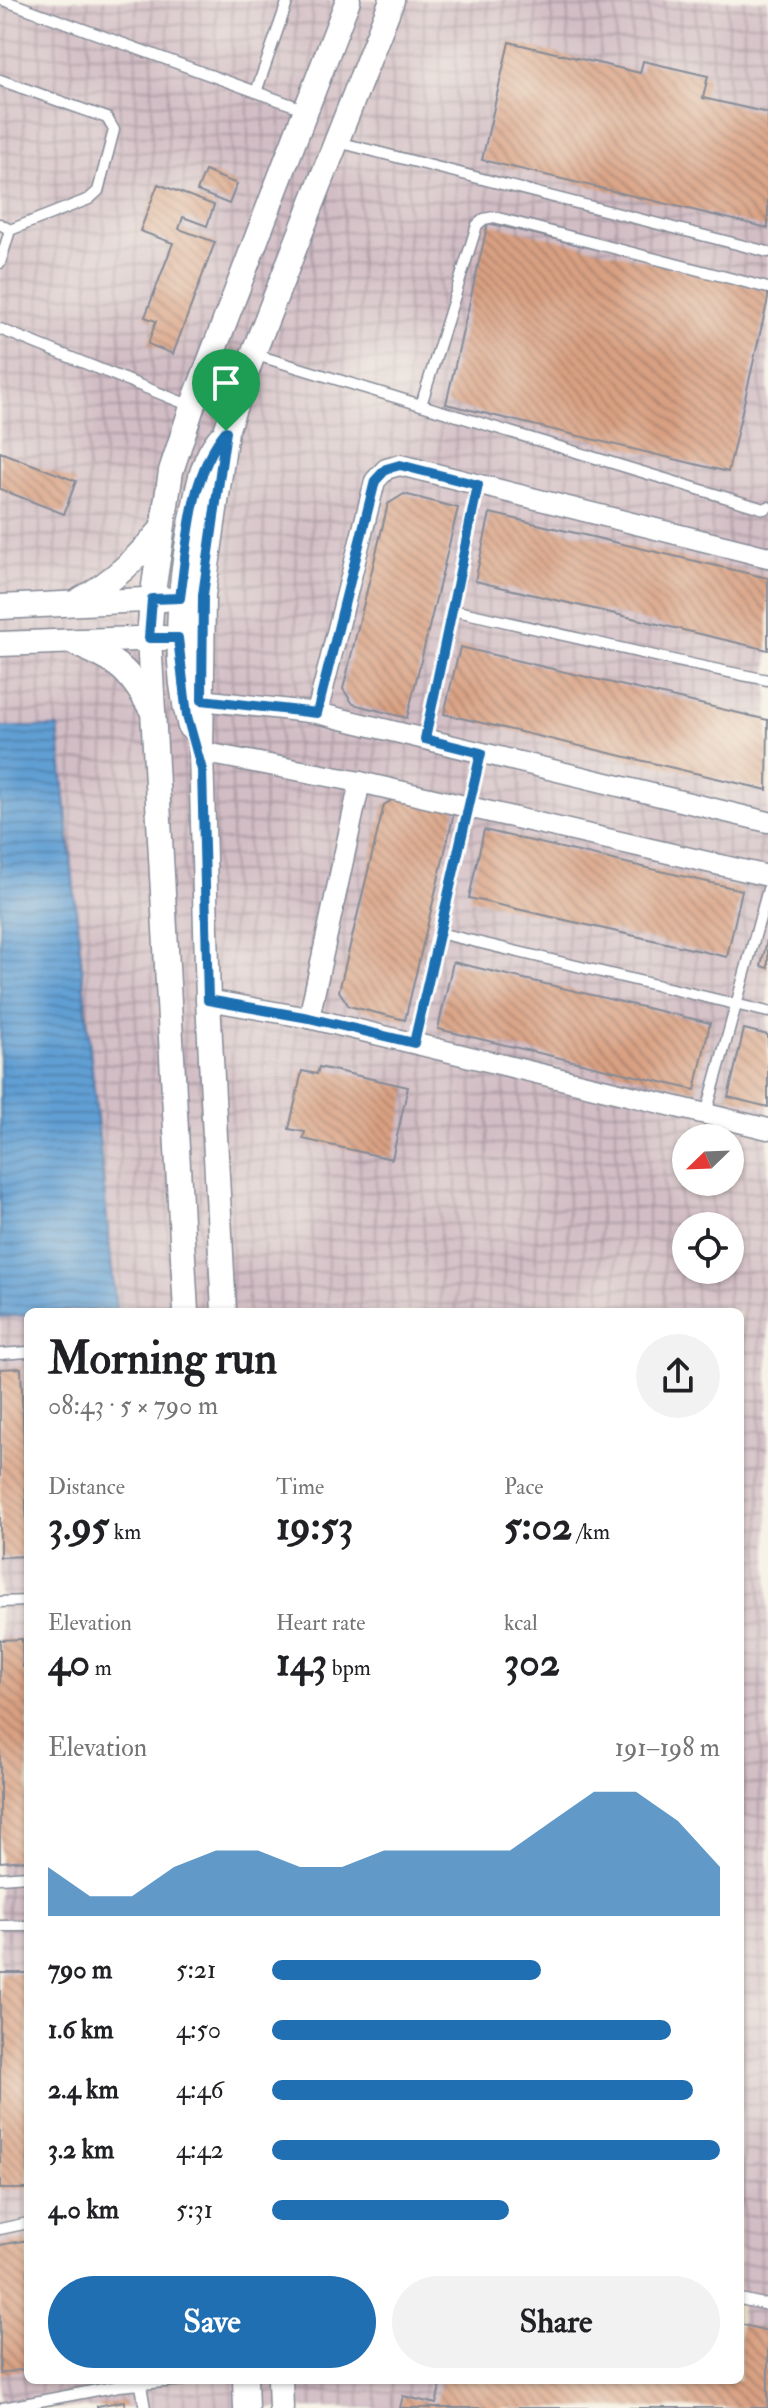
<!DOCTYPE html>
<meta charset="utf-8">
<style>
body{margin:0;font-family:"IM FELL Double Pica",serif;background:#f2f2f2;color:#202124;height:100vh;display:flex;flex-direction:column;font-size:30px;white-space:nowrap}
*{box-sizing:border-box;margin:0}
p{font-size:26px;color:#757577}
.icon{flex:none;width:44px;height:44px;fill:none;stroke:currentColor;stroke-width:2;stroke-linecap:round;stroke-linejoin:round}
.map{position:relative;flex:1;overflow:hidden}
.details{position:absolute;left:24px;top:1308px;width:720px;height:1076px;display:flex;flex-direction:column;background:#fff;border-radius:12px;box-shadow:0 2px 6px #0004}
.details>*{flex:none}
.needle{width:52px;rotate:247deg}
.controls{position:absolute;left:672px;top:1124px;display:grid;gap:16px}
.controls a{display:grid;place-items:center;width:72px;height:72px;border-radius:50%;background:#fff;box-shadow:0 2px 6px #0004;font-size:40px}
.pin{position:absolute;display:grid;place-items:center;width:68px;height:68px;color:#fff;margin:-82px -34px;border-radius:50% 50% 50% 0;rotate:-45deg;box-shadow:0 0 8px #0007}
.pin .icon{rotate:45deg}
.round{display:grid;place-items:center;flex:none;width:84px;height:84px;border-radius:42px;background:#f2f2f2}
.overview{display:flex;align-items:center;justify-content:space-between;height:136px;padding:0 24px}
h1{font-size:44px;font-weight:700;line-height:60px}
.metrics{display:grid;grid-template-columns:repeat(3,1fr);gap:12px;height:136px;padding:8px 24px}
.metrics div{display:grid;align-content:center}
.metrics b{font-size:40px;font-weight:700}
.metrics small{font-size:22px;font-weight:400}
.metrics p{font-size:22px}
.chart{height:224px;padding:16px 24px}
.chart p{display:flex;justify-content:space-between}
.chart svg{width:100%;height:144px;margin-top:8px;fill:#1f6fb2;opacity:.7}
.primary-button{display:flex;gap:16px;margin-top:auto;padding:16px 24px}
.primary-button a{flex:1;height:92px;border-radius:48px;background:#1f6fb2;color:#fff;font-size:32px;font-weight:700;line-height:92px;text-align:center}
.primary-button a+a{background:#f2f2f2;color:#202124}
ul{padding:0 24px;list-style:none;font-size:26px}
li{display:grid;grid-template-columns:128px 96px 1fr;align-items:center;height:60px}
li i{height:20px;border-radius:10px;background:#1f6fb2}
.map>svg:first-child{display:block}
</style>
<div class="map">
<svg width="768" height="2408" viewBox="0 0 768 2408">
<defs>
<pattern id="industrial-grid" width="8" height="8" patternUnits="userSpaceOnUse" patternTransform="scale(2)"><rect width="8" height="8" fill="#d2bdc5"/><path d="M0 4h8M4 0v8" fill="none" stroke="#aa9aa3"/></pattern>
<pattern id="water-rules" width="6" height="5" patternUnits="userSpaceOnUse" patternTransform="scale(2)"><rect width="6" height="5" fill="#619fd3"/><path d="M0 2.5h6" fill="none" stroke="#4f82ae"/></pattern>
<pattern id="building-back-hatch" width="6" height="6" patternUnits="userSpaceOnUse" patternTransform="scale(2)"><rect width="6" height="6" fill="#d9a082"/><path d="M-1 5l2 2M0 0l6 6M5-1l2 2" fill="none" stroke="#af836e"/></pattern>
</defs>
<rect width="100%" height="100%" fill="#f7f3e8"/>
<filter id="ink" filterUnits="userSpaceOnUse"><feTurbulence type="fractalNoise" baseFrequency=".0125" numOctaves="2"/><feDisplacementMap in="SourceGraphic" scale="16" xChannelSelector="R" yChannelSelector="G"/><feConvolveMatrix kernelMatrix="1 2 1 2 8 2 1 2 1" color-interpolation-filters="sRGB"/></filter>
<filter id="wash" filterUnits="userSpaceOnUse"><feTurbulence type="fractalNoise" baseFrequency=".006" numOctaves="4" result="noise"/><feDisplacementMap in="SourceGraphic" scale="32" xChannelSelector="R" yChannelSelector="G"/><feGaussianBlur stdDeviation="1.8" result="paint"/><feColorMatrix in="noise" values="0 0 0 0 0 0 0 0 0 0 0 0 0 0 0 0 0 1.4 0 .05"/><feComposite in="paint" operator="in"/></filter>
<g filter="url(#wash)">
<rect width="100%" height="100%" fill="#f0e7ce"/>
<path fill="url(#industrial-grid)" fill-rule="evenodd" d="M0,0h768v2408h-768zM686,1138h44v44h-44zM686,1226h44v44h-44zM28,1312h712v1068h-712z"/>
<path fill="url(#water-rules)" stroke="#3e6798" stroke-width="2" d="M0,727h58l58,582 -88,3v3l-28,2z"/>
<g id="blocks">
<g fill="url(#building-back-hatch)">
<path d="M509,42l131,31 3,-12 65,15 -5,22 65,15v115l-286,-68z"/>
<path d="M205,171l32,13 -8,20 -32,-13z"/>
<path d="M158,184l56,21 -7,21 -24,-9 -4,12 36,13 -42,112 -25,-10 8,-23 -11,-4 28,-74 -33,-12z"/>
<path d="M488,223l280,67v9l-40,173 -282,-68z"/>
<path d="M0,452l76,29 -12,33 -64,-25z"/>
<path d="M404,494l54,14 -51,210 -54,-14 -10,-15 45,-185z"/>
<path d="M490,513l278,65v72l-293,-69z"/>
<path d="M460,647l308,73 -1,70 -323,-76z"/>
<path d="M401,795l54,14 -50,211 -56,-14 -10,-15 45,-186z"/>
<path d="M484,830l258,60 -15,67 -258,-59z"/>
<path d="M767,940h1v28l-7,-2z"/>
<path d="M453,962l257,61 -15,67 -257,-61z"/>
<path d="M744,1029l24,6v72l-40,-10z"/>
<path d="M319,1067l89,20 -16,72 -89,-20 2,-7 -16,-3 13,-58 15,3z"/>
<path d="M21,1368l7,188 -28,1v-188z"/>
<path d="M22,1639l1,28h5v193l-28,2v-222z"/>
<rect x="0" y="1973" width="28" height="216"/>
<path d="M28,2240v128l-28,6v-129z"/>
<path d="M740,2324l28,7v77h-368l3,-12 33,8 6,-24h298z"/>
<path d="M124,2401l1,7h-28v-2z"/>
</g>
</g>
</g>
<g filter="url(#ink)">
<use href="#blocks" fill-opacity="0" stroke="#868b96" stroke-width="2"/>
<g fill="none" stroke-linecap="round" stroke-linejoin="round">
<g stroke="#868b96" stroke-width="13">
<g id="service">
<path d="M3,0l303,110"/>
<path d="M0,80l107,38 7,12 -16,61 -9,8 -79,31"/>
<path d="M256,92l32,-92"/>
<path d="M338,142l430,110"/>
<path d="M0,224l10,6 -10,33"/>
<path d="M0,329l191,77"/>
<path d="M253,354l511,155 4,-2"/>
<path d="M421,405l56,-180 7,-6 10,-2 274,71"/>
<path d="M452,610c105,22 210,50 316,70"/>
<path d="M425,739l53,-254"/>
<path d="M439,933l329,79"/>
<path d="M414,1043l67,-290"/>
<path d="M706,1114l62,-225"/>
<path d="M0,1354l28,-2"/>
<path d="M0,1602l28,-1"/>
<path d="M0,1878l28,-2"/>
<path d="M0,1926h28"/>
<path d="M0,2229l28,-6"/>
<path d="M740,2299l28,6"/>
<path d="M140,2380l5,28"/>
<path d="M3,2408l116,-22 67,-6"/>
</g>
</g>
<g stroke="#868b96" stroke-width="23">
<g id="minor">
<path d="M202,700l115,13 451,109"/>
<path d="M317,713l58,-232 11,-12 14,-4 368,92"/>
<path d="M201,752l159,30 408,94"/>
<path d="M208,1000l101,18 459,111"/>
<path d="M309,1018l51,-236"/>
</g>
</g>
<g stroke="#868b96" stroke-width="27">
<g id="tertiary">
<path d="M80,600c35,-20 56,-41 82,-71"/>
<path d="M0,607l165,-8"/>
<path d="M0,644l164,-6"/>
<path d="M78,645c41,17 50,24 72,62"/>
<path d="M190,727c-18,-70 -11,-143 3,-213 5,-26 9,-54 26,-75"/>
<path d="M186,1312l-37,-674 3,-39 19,-128 21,-64 156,-407"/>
<path d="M224,1312l-16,-312 -7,-248 2,-157 23,-164 27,-77 139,-354"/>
<path d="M245,2380l1,28"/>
<path d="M280,2380l1,28"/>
</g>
</g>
<use href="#service" stroke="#fff" stroke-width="10"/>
<use href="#minor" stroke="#fff" stroke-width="20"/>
<use href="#tertiary" stroke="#fff" stroke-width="24"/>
</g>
</g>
<g fill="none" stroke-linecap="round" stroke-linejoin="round" filter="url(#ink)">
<g stroke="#fff" stroke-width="16">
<path id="route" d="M226,431l-23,164 -1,105 115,13 58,-232 11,-12 14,-4 78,20 -53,254 56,14 -67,290 -105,-25 -101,-18 -6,-230 -15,-54 -9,-78h-29l3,-39 28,-1c8,-55 9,-122 46,-167z"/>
</g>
<use href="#route" stroke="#1f6fb2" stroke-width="10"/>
</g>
</svg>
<div class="controls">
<a><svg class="needle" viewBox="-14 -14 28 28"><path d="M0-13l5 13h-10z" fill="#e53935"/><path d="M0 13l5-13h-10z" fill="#757577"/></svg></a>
<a><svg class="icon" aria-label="locate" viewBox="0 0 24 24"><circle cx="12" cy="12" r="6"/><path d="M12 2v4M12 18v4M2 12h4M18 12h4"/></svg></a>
</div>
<div class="pin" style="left:226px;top:431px;background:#1e9e55"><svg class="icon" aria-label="arrive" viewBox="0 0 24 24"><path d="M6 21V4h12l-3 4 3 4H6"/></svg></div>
<section class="details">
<div class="overview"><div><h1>Morning run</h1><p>08:43 · 5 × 790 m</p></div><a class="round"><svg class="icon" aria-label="share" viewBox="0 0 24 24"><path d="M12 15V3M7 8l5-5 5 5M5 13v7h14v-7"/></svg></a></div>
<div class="metrics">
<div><p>Distance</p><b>3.95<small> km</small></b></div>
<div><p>Time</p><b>19:53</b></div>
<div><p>Pace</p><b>5:02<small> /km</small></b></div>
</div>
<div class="metrics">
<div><p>Elevation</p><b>40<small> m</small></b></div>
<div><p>Heart rate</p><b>143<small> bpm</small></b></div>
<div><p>kcal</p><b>302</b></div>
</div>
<div class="chart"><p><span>Elevation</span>191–198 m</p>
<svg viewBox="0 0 160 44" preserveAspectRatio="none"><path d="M0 44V29L10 38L20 38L30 29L40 24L50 24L60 29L70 29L80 24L90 24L100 24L110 24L120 15L130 6L140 6L150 15L160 29V44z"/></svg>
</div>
<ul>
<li><b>790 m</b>5:21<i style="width:60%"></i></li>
<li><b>1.6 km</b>4:50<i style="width:89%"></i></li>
<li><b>2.4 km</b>4:46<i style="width:94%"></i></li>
<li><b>3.2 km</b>4:42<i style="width:100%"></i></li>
<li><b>4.0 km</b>5:31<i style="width:53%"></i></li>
</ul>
<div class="primary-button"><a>Save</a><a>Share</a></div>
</section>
</div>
